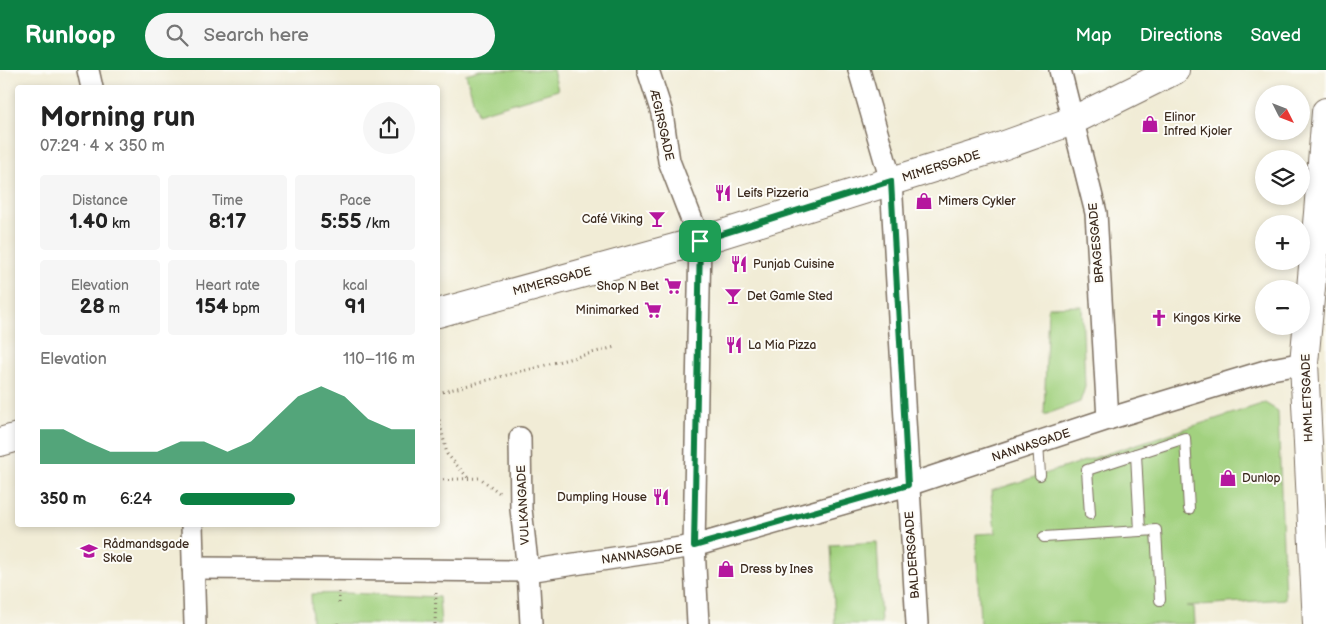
<!DOCTYPE html>
<meta charset="utf-8">
<style>
body{margin:0;font-family:"Balsamiq Sans",sans-serif;background:#f6f6f6;color:#222;height:100vh;display:flex;flex-direction:column;font-size:19px;white-space:nowrap}
*{box-sizing:border-box;margin:0}
p{font-size:16px;color:#767676}
.icon{flex:none;width:28px;height:28px;fill:none;stroke:currentColor;stroke-width:2;stroke-linecap:round;stroke-linejoin:round}
.map{position:relative;flex:1;overflow:hidden}
.panel{position:absolute;left:15px;top:15px;width:425px;height:442px;display:flex;flex-direction:column;background:#fff;border-radius:5px;box-shadow:0 2px 8px #0003}
.panel>*{flex:none}
.needle{width:32px;rotate:132deg}
.tools{position:absolute;left:1255px;top:15px;display:grid;gap:10px}
.tools a{display:grid;place-items:center;width:55px;height:55px;border-radius:50%;background:#fff;box-shadow:0 2px 8px #0003;font-size:25px}
.pin{position:absolute;display:grid;place-items:center;width:42px;height:42px;color:#fff;margin:-21px;border-radius:10px;box-shadow:0 2px 8px #0006}
.round{display:grid;place-items:center;flex:none;width:52px;height:52px;border-radius:26px;background:#f6f6f6}
.head{display:flex;align-items:center;justify-content:space-between;height:85px;padding:0 25px}
h1{font-size:28px;font-weight:700;line-height:38px}
.metrics{display:grid;grid-template-columns:repeat(3,1fr);gap:8px;height:85px;padding:5px 25px}
.metrics div{display:grid;align-content:center;border-radius:5px;background:#f6f6f6;text-align:center}
.metrics b{font-size:21px;font-weight:700}
.metrics small{font-size:14px;font-weight:400}
.metrics p{font-size:14px}
.chart{height:140px;padding:10px 25px}
.chart p{display:flex;justify-content:space-between}
.chart svg{width:100%;height:90px;margin-top:5px;fill:#0b8043;opacity:.7}
ul{padding:0 25px;list-style:none;font-size:16px}
li{display:grid;grid-template-columns:80px 60px 1fr;align-items:center;height:38px}
li i{height:12px;border-radius:6px;background:#0b8043}
header{display:flex;align-items:center;gap:30px;box-sizing:border-box;height:70px;padding:0 25px;background:#0b8043;color:#fff}
header strong{font-size:24px}
nav{display:flex;gap:28px;margin-inline-start:auto;font-size:18px}
.search{width:350px;height:45px;background:#f6f6f6;display:flex;align-items:center;gap:12px;box-sizing:border-box;padding:0 18px;border-radius:28px;color:#767676;font-size:19px}
.map>svg:first-child{display:block}
</style>
<header>
<strong>Runloop</strong>
<div class="search"><svg class="icon" aria-label="search" viewBox="0 0 24 24"><circle cx="10" cy="10" r="6"/><path d="M15 15l6 6"/></svg>Search here</div>
<nav><a>Map</a><a>Directions</a><a>Saved</a></nav>
</header>
<div class="map">
<svg width="1326" height="554" viewBox="0 0 1326 554">
<rect width="100%" height="100%" fill="#fdfcf7"/>
<filter id="ink" filterUnits="userSpaceOnUse"><feTurbulence type="fractalNoise" baseFrequency=".02" numOctaves="2"/><feDisplacementMap in="SourceGraphic" scale="10" xChannelSelector="R" yChannelSelector="G"/><feConvolveMatrix kernelMatrix="1 2 1 2 8 2 1 2 1" color-interpolation-filters="sRGB"/></filter>
<filter id="wash" filterUnits="userSpaceOnUse"><feTurbulence type="fractalNoise" baseFrequency=".0096" numOctaves="4" result="noise"/><feDisplacementMap in="SourceGraphic" scale="20" xChannelSelector="R" yChannelSelector="G"/><feGaussianBlur stdDeviation="1.12" result="paint"/><feColorMatrix in="noise" values="0 0 0 0 0 0 0 0 0 0 0 0 0 0 0 0 0 1.4 0 .05"/><feComposite in="paint" operator="in"/></filter>
<g filter="url(#wash)">
<rect width="100%" height="100%" fill="#f1ecd6"/>
<g fill="#a2d17f" stroke="#6e7e4e">
<path d="M480,0h73l5,20 -81,24 -11,-40z"/>
<path d="M1082,236l3,81 -5,15 -36,13 4,-108z"/>
<path d="M1265,333l13,8 7,188 -99,7 8,1 1,17h-215l-4,-90 19,-1 -4,-42z"/>
<path d="M877,472l4,82h-46l-4,-79z"/>
<path d="M347,523l92,4 2,27h-129l-1,-30z"/>
</g>
</g>
<g filter="url(#ink)">
<g fill="none" stroke-linecap="round" stroke-linejoin="round">
<g stroke="#7b6e5e" stroke-width="12">
<g id="lane">
<path d="M1038,372l2,33"/>
<path d="M1136,384l4,77"/>
<path d="M1090,444l-3,-44 98,-32 4,71"/>
<path d="M1044,467l112,-7 4,70"/>
</g>
</g>
<g stroke="#7b6e5e" stroke-width="24">
<g id="street">
<path d="M88,0l4,18"/>
<path d="M648,0l14,43 7,48 31,80 -6,305 4,78"/>
<path d="M859,0l32,111 26,443"/>
<path d="M1060,0l36,143 12,206"/>
<path d="M520,368l1,71 7,62 3,53"/>
<path d="M192,455l3,99"/>
<path d="M193,498l335,3 166,-25 214,-61 200,-66 164,-50 32,-6"/>
</g>
</g>
<g stroke="#7b6e5e" stroke-width="30">
<g id="secondary">
<path d="M438,243l262,-72 291,-91 81,-29 103,-51"/>
<path d="M0,372l18,-5"/>
<path d="M1317,554l-13,-261 14,-150 8,-101"/>
</g>
</g>
<g stroke="#7b6e5e" stroke-width="3" stroke-dasharray="1 4" stroke-linecap="butt">
<path d="M438,323l177,-46"/>
<path d="M438,345l9,39 22,25"/>
<path d="M438,410l42,-2 22,17"/>
<path d="M339,533v-15"/>
<path d="M338,554v-5"/>
<path d="M435,554l1,-33"/>
</g>
<use href="#lane" stroke="#fff" stroke-width="10"/>
<use href="#street" stroke="#fff" stroke-width="21"/>
<use href="#secondary" stroke="#fff" stroke-width="28"/>
</g>
</g>
<g fill="none" stroke-linecap="round" stroke-linejoin="round" filter="url(#ink)">
<g stroke="#fff" stroke-width="10">
<path id="route" d="M891,111l17,304 -214,61 6,-305z"/>
</g>
<use href="#route" stroke="#0b8043" stroke-width="6"/>
</g>
<defs>
<g id="shop-bare" transform="scale(1.35)"><path d="M-5-2.5h2.3a2.7 3.5 0 0 1 5.4 0H5L5.5 6h-11ZM-1.5-2.5h3a1.5 2.3 0 0 0-3 0Z" fill="#b5179e" stroke="#fdfcf7" stroke-width="2.5" paint-order="stroke"/></g>
<g id="restaurant-bare" transform="scale(1.35)"><path d="M-5-6h1v4h1v-4h1v4h1v-4h1v5L-1.5 .5V6h-2V.5L-5-1ZM5-6V6H3V1.5H1.5Q1.5-4 5-6Z" fill="#b5179e" stroke="#fdfcf7" stroke-width="2.5" paint-order="stroke"/></g>
<g id="bar-bare" transform="scale(1.35)"><path d="M-6-5H6L.8 .8V4.5H3.5V6h-7V4.5H-.8V.8Z" fill="#b5179e" stroke="#fdfcf7" stroke-width="2.5" paint-order="stroke"/></g>
<g id="supermarket-bare" transform="scale(1.35)"><path d="M-6-5.5h2.5l.6 2H6L4.5 2H-2.5L-4.4-4H-6ZM-1.5 3.2a1.3 1.3 0 1 0 .1 0ZM3 3.2a1.3 1.3 0 1 0 .1 0Z" fill="#b5179e" stroke="#fdfcf7" stroke-width="2.5" paint-order="stroke"/></g>
<g id="church-bare" transform="scale(1.35)"><path d="M-1.2-6h2.4v3.5h3.3v2.4h-3.3V6h-2.4V-.1h-3.3v-2.4h3.3Z" fill="#b5179e" stroke="#fdfcf7" stroke-width="2.5" paint-order="stroke"/></g>
<g id="school-bare" transform="scale(1.35)"><path d="M0-5L7-2L0 1L-7-2ZM-4 1L0 2.5L4 1V4Q0 6-4 4Z" fill="#b5179e" stroke="#fdfcf7" stroke-width="2.5" paint-order="stroke"/></g>
</defs>
<g fill-rule="evenodd">
<use href="#shop-bare" x="1150" y="54"/>
<use href="#restaurant-bare" x="723" y="123"/>
<use href="#shop-bare" x="924" y="131"/>
<use href="#bar-bare" x="657" y="149"/>
<use href="#restaurant-bare" x="739" y="194"/>
<use href="#supermarket-bare" x="673" y="216"/>
<use href="#bar-bare" x="733" y="226"/>
<use href="#supermarket-bare" x="653" y="240"/>
<use href="#church-bare" x="1159" y="248"/>
<use href="#restaurant-bare" x="734" y="275"/>
<use href="#shop-bare" x="1228" y="408"/>
<use href="#restaurant-bare" x="661" y="427"/>
<use href="#school-bare" x="89" y="481"/>
<use href="#shop-bare" x="726" y="499"/>
</g>
<g text-anchor="middle" stroke-width="4" stroke-linejoin="round" paint-order="stroke">
<g font-size="12" fill="#3b2a1e" stroke="#fdfcf7" text-anchor="start">
<text x="1164" y="51">Elinor<tspan x="1164" dy="14">Infred Kjoler</tspan></text>
<text x="737" y="127">Leifs Pizzeria</text>
<text x="938" y="135">Mimers Cykler</text>
<text x="643" y="153" text-anchor="end">Café Viking</text>
<text x="753" y="198">Punjab Cuisine</text>
<text x="659" y="220" text-anchor="end">Shop N Bet</text>
<text x="747" y="230">Det Gamle Sted</text>
<text x="639" y="244" text-anchor="end">Minimarked</text>
<text x="1173" y="252">Kingos Kirke</text>
<text x="748" y="279">La Mia Pizza</text>
<text x="1242" y="412">Dunlop</text>
<text x="647" y="431" text-anchor="end">Dumpling House</text>
<text x="103" y="478">Rådmandsgade<tspan x="103" dy="14">Skole</tspan></text>
<text x="740" y="503">Dress by Ines</text>
</g>
<g font-size="12" fill="#3b2a1e" stroke="#fdfcf7">
<text transform="translate(662 55) rotate(77)" y="4">ÆGIRSGADE</text>
<text transform="translate(941 96) rotate(-17)" y="4">MIMERSGADE</text>
<text transform="translate(1096 173) rotate(-95)" y="4">BRAGESGADE</text>
<text transform="translate(552 211) rotate(-15)" y="4">MIMERSGADE</text>
<text transform="translate(1307 328) rotate(-92)" y="4">HAMLETSGADE</text>
<text transform="translate(1031 375) rotate(-18)" y="4">NANNASGADE</text>
<text transform="translate(523 435) rotate(-93)" y="4">VULKANGADE</text>
<text transform="translate(642 484) rotate(-8)" y="4">NANNASGADE</text>
<text transform="translate(912 485) rotate(-94)" y="4">BALDERSGADE</text>
</g>
</g>
</svg>
<div class="tools">
<a><svg class="needle" viewBox="-14 -14 28 28"><path d="M0-13l5 13h-10z" fill="#e53935"/><path d="M0 13l5-13h-10z" fill="#767676"/></svg></a>
<a><svg class="icon" aria-label="layers" viewBox="0 0 24 24"><path d="M12 4l9 5-9 5-9-5zM3 14l9 5 9-5"/></svg></a>
<a>+</a>
<a>−</a>
</div>
<div class="pin" style="left:700px;top:171px;background:#1e9e55"><svg class="icon" aria-label="arrive" viewBox="0 0 24 24"><path d="M6 21V4h12l-3 4 3 4H6"/></svg></div>
<section class="panel">
<div class="head"><div><h1>Morning run</h1><p>07:29 · 4 × 350 m</p></div><a class="round"><svg class="icon" aria-label="share" viewBox="0 0 24 24"><path d="M12 15V3M7 8l5-5 5 5M5 13v7h14v-7"/></svg></a></div>
<div class="metrics">
<div><p>Distance</p><b>1.40<small> km</small></b></div>
<div><p>Time</p><b>8:17</b></div>
<div><p>Pace</p><b>5:55<small> /km</small></b></div>
</div>
<div class="metrics">
<div><p>Elevation</p><b>28<small> m</small></b></div>
<div><p>Heart rate</p><b>154<small> bpm</small></b></div>
<div><p>kcal</p><b>91</b></div>
</div>
<div class="chart"><p><span>Elevation</span>110–116 m</p>
<svg viewBox="0 0 160 44" preserveAspectRatio="none"><path d="M0 44V27L10 27L20 33L30 38L40 38L50 38L60 33L70 33L80 38L90 33L100 22L110 11L120 6L130 11L140 22L150 27L160 27V44z"/></svg>
</div>
<ul>
<li><b>350 m</b>6:24<i style="width:49%"></i></li>
</ul>
</section>
</div>
